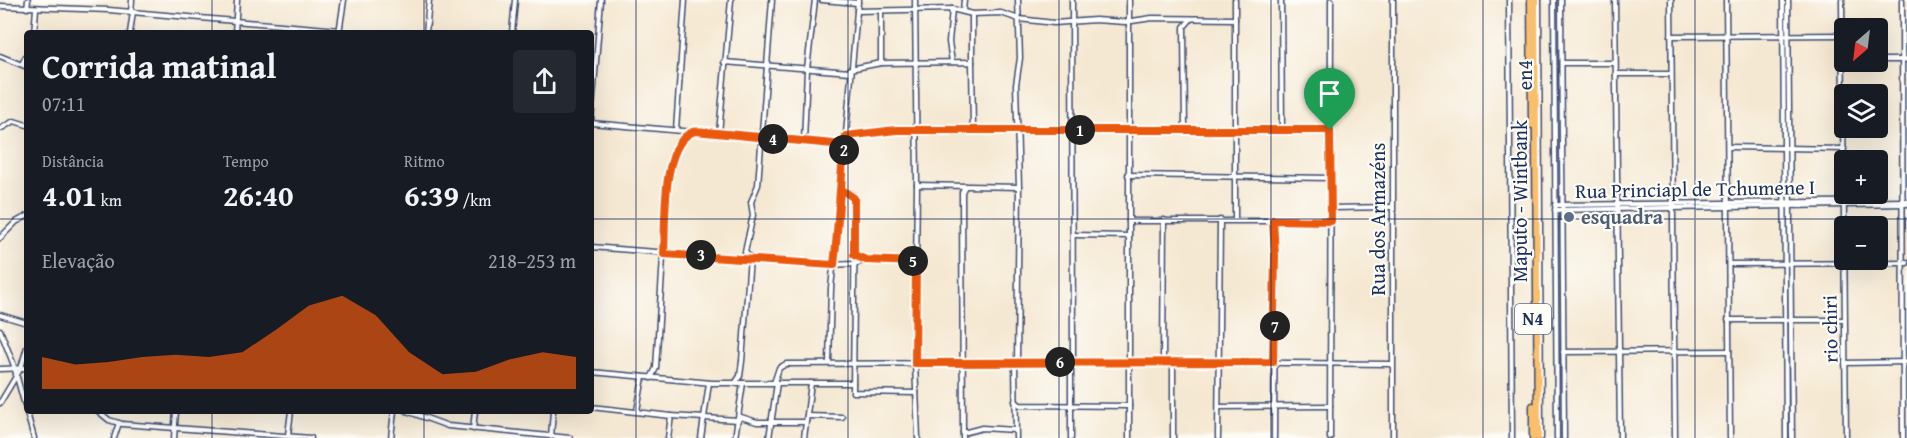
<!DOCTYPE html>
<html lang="pt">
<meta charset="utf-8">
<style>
body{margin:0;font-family:"Gentium Book Plus",serif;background:#242831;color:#f1f3f6;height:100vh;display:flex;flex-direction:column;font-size:22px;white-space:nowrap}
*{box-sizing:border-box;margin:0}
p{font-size:20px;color:#9ea1a6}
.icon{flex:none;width:33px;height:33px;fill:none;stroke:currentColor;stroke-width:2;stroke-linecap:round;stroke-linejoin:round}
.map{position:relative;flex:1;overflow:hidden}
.details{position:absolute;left:24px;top:30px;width:570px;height:384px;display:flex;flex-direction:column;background:#171b24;border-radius:6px;box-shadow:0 6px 24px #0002}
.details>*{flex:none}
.needle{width:39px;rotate:208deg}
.fabs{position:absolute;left:1834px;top:18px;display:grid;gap:12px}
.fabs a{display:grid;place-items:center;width:54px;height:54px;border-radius:6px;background:#171b24;box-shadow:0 6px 24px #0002;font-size:30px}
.pin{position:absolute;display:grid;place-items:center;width:51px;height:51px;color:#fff;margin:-62px -26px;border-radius:50% 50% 50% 0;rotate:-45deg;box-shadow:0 0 6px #0007}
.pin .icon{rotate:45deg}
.km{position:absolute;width:30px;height:30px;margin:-15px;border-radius:50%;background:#222;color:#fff;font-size:16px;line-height:30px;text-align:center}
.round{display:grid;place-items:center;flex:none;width:63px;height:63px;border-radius:6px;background:#242831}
.overview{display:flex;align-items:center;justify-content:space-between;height:102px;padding:0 18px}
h1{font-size:33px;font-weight:600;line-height:45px}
.stats{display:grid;grid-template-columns:repeat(3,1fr);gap:9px;height:102px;padding:6px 18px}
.stats div{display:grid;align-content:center}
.stats b{font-size:30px;font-weight:600}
.stats small{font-size:16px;font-weight:400}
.stats p{font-size:16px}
.chart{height:168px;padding:12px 18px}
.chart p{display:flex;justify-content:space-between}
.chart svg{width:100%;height:108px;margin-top:6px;fill:#ea580c;opacity:.7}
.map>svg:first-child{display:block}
</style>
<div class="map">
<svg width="1907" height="438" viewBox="0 0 1907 438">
<rect width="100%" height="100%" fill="#fdfcf7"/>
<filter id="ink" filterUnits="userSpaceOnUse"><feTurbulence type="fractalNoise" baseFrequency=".0167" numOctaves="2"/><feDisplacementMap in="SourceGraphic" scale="12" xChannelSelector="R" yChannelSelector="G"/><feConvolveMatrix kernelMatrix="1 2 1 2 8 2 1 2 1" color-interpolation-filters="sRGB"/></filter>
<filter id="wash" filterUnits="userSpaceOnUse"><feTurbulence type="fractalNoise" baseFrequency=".008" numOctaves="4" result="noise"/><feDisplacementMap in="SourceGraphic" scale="24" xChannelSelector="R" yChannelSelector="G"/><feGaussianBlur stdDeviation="1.35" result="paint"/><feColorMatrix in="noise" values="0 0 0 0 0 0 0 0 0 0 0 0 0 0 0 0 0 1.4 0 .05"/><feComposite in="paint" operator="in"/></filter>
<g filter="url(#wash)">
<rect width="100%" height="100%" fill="#f5e8d2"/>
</g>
<g filter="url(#ink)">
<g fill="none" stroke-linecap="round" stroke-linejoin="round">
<g stroke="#3c4b6f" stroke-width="7">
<g id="minor">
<path d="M822,0l36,3"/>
<path d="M858,0l-17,189 12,6 2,6 -2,191 63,1"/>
<path d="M915,0l2,185 -2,178 3,75"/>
<path d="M1072,0l1,362"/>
<path d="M1129,0v438"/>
<path d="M1281,0l1,130"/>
<path d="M1509,0l3,438"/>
<path d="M1539,0l2,438"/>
<path d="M1554,0l3,438"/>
<path d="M1561,0l3,438"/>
<path d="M1615,0l5,438"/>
<path d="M1671,0l4,438"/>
<path d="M1726,0l4,438"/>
<path d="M1783,0l3,438"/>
<path d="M1788,0l4,438"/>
<path d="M1842,0l4,438"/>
<path d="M1902,0l1,438"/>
<path d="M0,6l109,4 230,20"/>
<path d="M27,8l1,-8"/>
<path d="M857,11l95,-2 20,5 29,-1 18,6 35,4 41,-3 30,2 27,-4 83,1"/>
<path d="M963,11l1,-11"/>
<path d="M131,12l1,-12"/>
<path d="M972,14v48"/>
<path d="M34,33l2,-24"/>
<path d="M130,33l3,-21"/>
<path d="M235,33l2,-33"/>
<path d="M339,33l5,-33"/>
<path d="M426,33l3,-33"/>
<path d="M512,33l3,-33"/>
<path d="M1671,36l172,-1"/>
<path d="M0,56l27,11"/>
<path d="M1878,60h29"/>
<path d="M724,62l126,10"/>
<path d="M952,62l-3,-20 3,-33"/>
<path d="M881,63l91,-1 1,68"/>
<path d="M1562,63h53"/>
<path d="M22,64l5,-10"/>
<path d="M850,69l31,-6v-51"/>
<path d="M1616,74h55"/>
<path d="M591,123l253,22"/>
<path d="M591,123l10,-123"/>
<path d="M0,129l14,-8 13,4"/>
<path d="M676,130l9,-130"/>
<path d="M1185,130l-1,-103 6,-7"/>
<path d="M719,133l12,-133"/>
<path d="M846,136l50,-6h434"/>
<path d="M804,142l3,-73 8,-69"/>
<path d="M1729,147l115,2"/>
<path d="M1128,175l203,3"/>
<path d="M917,185l102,2"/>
<path d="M1555,205l352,-4"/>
<path d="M1331,208l61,-1"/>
<path d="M1555,210l352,-6"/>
<path d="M1235,220v-220"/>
<path d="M1129,221h202"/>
<path d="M1273,221l2,35 -1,182"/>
<path d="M1074,235l55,1"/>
<path d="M0,238l16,-16 11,-6"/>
<path d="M591,247l236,18 27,-1 12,-4 50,2"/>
<path d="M1729,264l178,-1"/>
<path d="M0,315l27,8"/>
<path d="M1728,320h116"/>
<path d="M0,330l13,33 21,75"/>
<path d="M1563,352l166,-1"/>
<path d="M1015,362l1,76"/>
<path d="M1017,362l2,-175 -3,-102 4,-27 -2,-58"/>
<path d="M1163,362l1,-142"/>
<path d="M1173,362v76"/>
<path d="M829,363l2,-75 10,-99"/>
<path d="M1845,363l62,-1"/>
<path d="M0,369l27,-1"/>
<path d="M591,372l121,11h141"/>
<path d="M651,378l5,-10 12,-190 10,-35 7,-8 10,-4"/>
<path d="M736,382l4,-6 2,-15 8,-103 -5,-6 8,-37 -2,-13 7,-17 14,-185"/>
<path d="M774,383l5,-15 7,-4 387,-2 219,2"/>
<path d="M1015,401l5,4 109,1"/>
<path d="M0,403l21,-35 6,-21"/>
<path d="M591,407l80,9 -3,22"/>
<path d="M1219,407l111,-1"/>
<path d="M98,411l11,9 13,4 189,14"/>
<path d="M407,411l41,15 122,12"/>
<path d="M637,411l6,-34"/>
<path d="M671,416l67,4 3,-3 16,5h49"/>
<path d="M807,416l35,1"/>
<path d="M473,429l2,-18"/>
<path d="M963,433l19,-5 33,2"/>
<path d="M288,435l3,-24"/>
<path d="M551,437l2,-26"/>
<path d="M114,438l5,-15"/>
<path d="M174,438l2,-27"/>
<path d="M391,438l3,-27"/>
<path d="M701,438l8,-55"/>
<path d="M735,438l8,-55"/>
<path d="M769,438l8,-55"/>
<path d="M804,438l7,-55"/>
<path d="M963,438l-1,-246 3,-6"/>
<path d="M1071,438v-76"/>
<path d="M1218,438l2,-218"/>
<path d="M1330,438l1,-438"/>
<path d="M1393,438v-438"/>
</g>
</g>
<g stroke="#3c4b6f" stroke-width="9">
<g id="highway">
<path d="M1531,0l1,125"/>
<path d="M1535,0l3,438"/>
<path d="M1533,438v-32"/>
</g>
</g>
<use href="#minor" stroke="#fff" stroke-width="4"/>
<use href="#highway" stroke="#f9bf6d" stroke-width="6"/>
</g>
</g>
<g fill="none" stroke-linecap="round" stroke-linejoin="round" filter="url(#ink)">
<g stroke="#fff" stroke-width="12">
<path id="route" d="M1330,130h-434l-50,6c-7,42 -7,86 -12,129l-170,-11c2,-31 -4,-112 31,-123l149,14 -3,44 13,9v57l12,5 50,2 -1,101 358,-1 2,-106 -2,-36 58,1 -1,-91"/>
</g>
<use href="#route" stroke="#ea580c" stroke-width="8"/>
</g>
<path fill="none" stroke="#1b2f5e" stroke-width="1.5" stroke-opacity="0.55" d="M212,0v33M424,0v33M636,0v438M848,0v438M1059,0v438M1271,0v438M1483,0v438M1695,0v438M0,219h27M591,219h1316M212,411v27M424,411v27"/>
<circle fill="#5c6f8a" stroke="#fdfcf7" stroke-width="2" cx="1569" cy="217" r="6"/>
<g text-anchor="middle" stroke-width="4.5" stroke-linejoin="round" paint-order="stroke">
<rect fill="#fdfcf7" stroke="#5f6c8c" stroke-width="1.5" x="1515" y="304" width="36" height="30" rx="4.5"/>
<g font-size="18" font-weight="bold" fill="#1b2f5e">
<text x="1533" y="325">N4</text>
</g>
<g font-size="20" fill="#1b2f5e" stroke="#fdfcf7">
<text transform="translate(1525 75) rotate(-90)" y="7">en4</text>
<text transform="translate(1695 189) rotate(-1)" y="7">Rua Princiapl de Tchumene I</text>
<text transform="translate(1520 201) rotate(-90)" y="7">Maputo - Wintbank</text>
<text transform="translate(1378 219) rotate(-90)" y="7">Rua dos Armazéns</text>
<text transform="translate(1830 329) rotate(-91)" y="7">rio chiri</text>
</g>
<g font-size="20" font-weight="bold" fill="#4e5e75" stroke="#fdfcf7" text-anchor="start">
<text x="1581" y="224">esquadra</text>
</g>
</g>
</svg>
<div class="fabs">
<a><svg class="needle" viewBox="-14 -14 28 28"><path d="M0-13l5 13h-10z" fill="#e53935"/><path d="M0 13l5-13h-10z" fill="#9ea1a6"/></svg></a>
<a><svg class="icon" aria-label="layers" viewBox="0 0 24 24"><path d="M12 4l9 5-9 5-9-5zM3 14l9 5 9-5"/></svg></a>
<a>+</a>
<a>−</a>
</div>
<div class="pin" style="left:1330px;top:130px;background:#1e9e55"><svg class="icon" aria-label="arrive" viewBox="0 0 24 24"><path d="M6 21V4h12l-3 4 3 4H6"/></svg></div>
<b class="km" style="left:1080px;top:130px">1</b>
<b class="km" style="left:844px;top:150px">2</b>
<b class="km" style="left:701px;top:255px">3</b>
<b class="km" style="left:773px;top:139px">4</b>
<b class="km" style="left:913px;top:261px">5</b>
<b class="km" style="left:1060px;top:362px">6</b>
<b class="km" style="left:1275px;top:326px">7</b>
<section class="details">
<div class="overview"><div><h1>Corrida matinal</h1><p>07:11</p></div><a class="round"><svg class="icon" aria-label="share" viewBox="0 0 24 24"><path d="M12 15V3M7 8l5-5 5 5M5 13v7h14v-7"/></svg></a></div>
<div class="stats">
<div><p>Distância</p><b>4.01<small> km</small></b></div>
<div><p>Tempo</p><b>26:40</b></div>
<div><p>Ritmo</p><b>6:39<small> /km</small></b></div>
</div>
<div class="chart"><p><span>Elevação</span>218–253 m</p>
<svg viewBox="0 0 160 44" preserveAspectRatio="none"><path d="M0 44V31L10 34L20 33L30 31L40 30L50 31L60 29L70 20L80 10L90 6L100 14L110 29L120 38L130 37L140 32L150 29L160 31V44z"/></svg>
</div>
</section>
</div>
